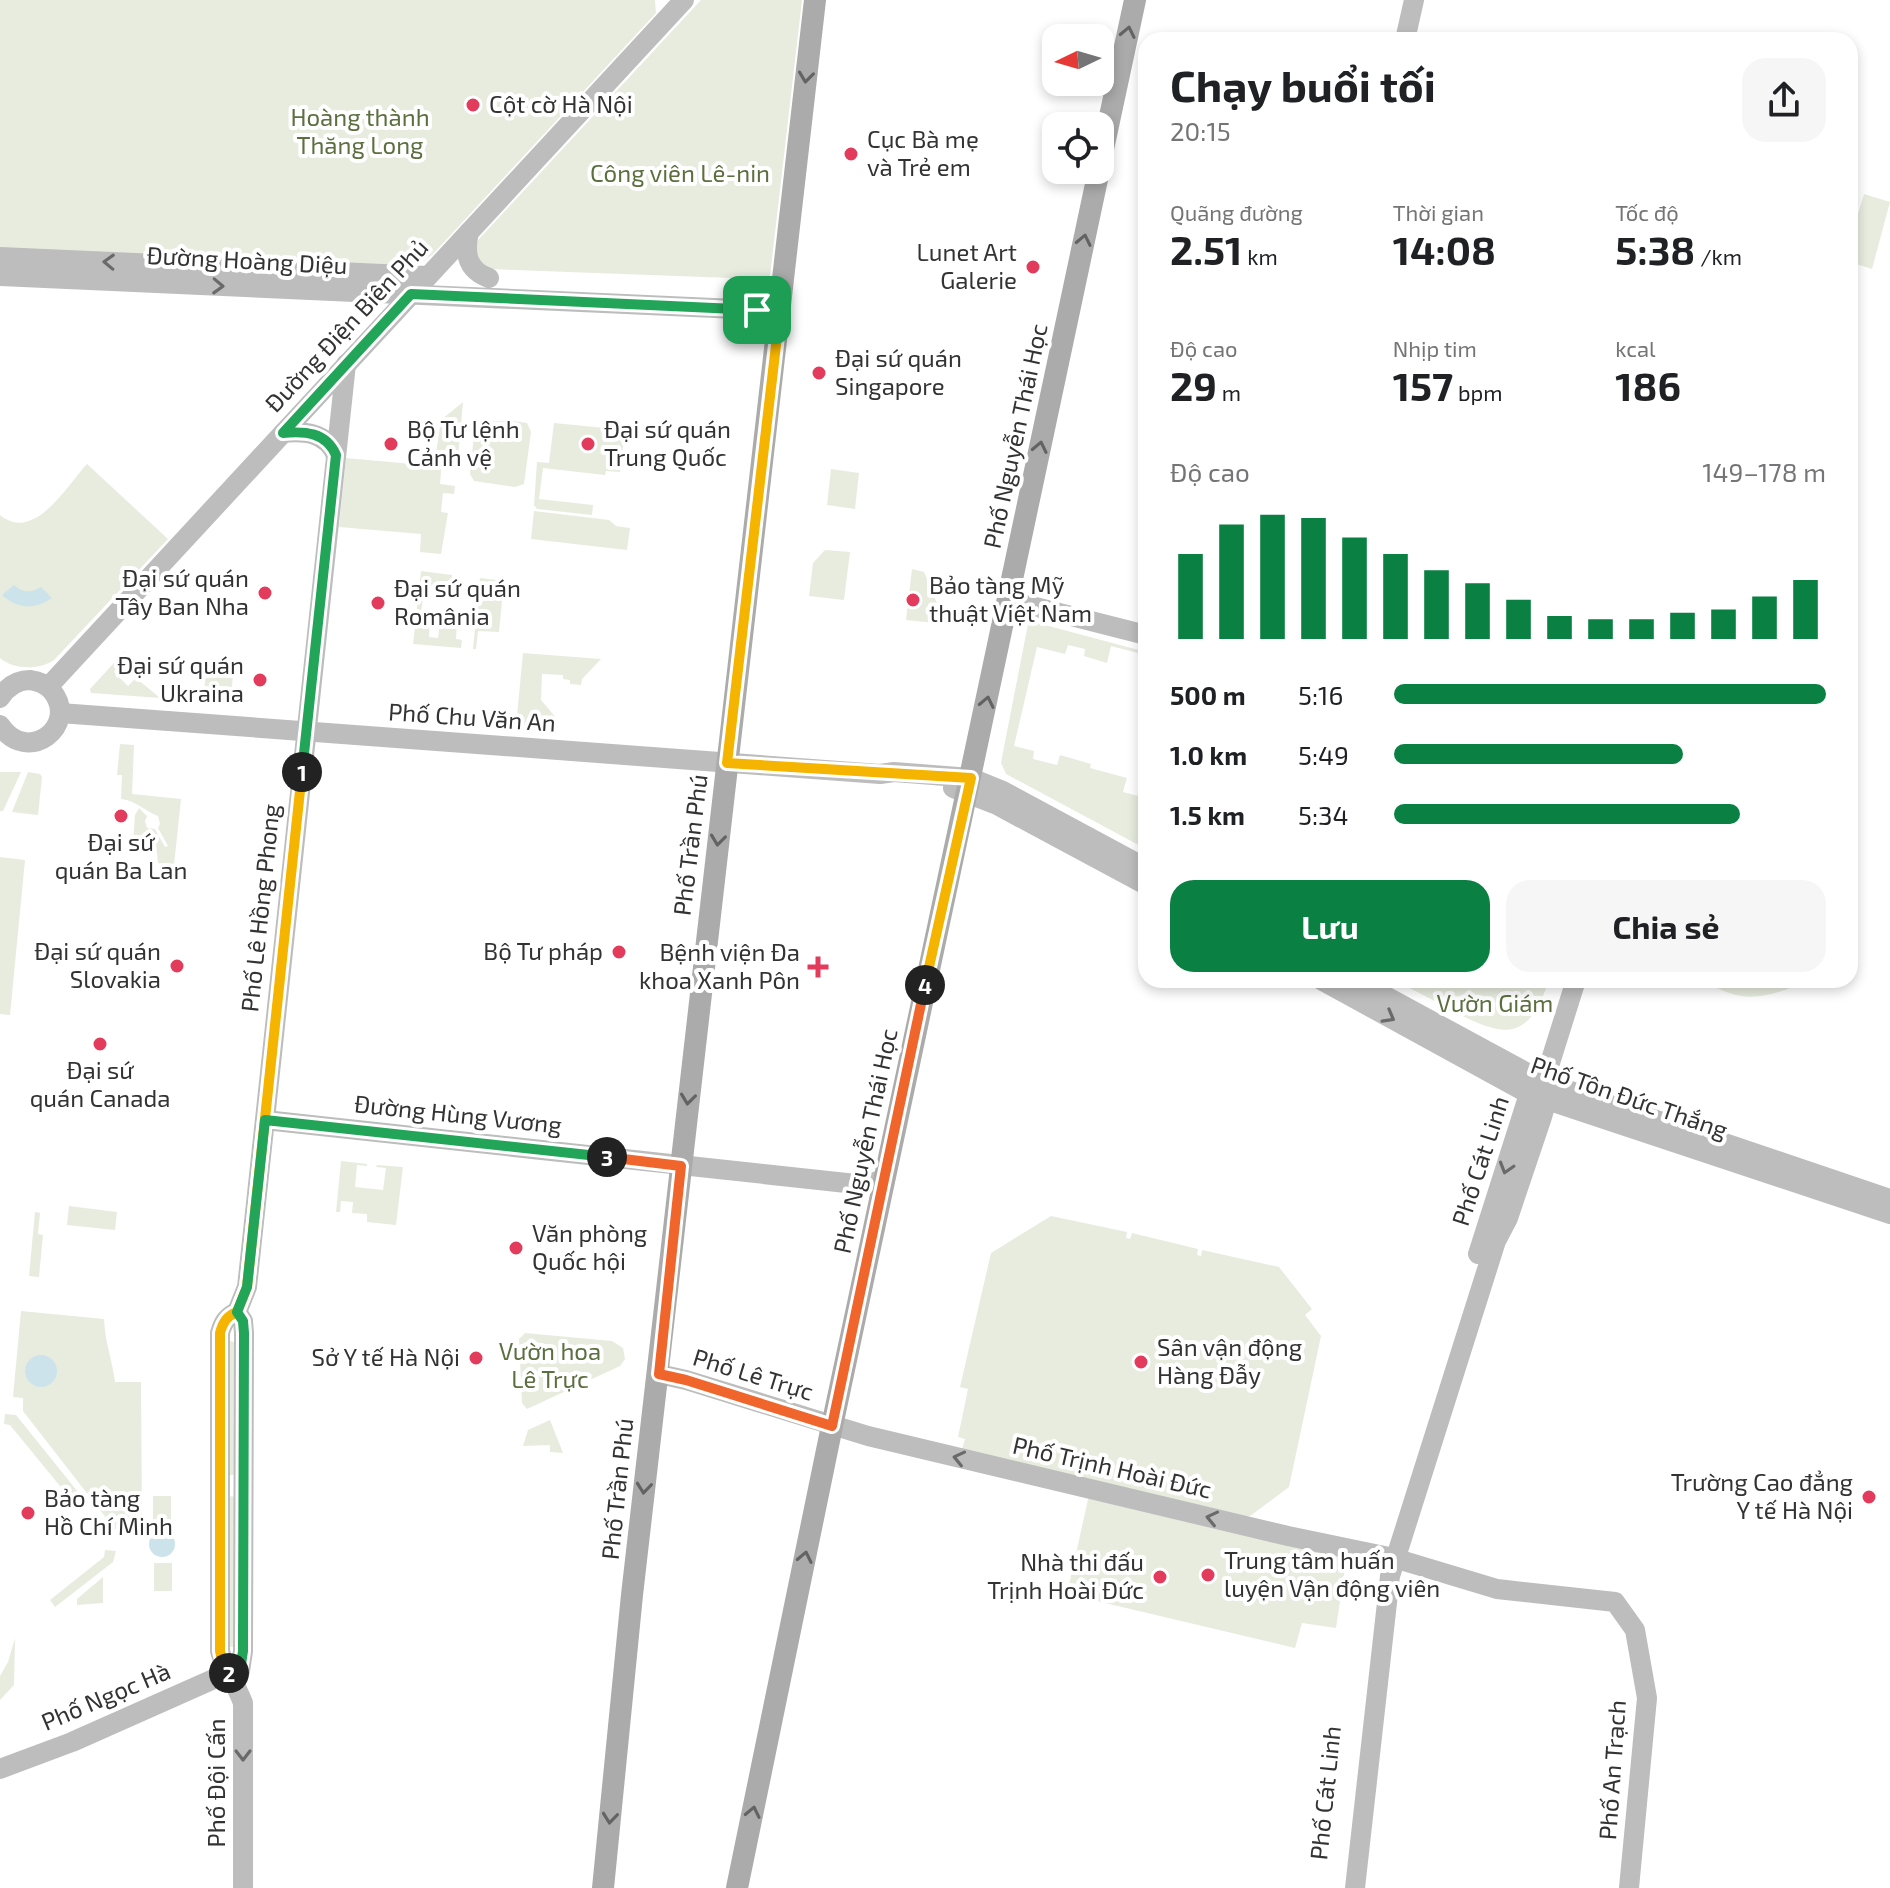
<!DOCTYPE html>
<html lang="vi">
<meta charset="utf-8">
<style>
body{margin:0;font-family:"Exo 2",sans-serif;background:#f6f6f6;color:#202124;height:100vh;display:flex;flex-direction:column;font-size:30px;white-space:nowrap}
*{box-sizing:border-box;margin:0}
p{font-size:26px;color:#757577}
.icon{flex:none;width:44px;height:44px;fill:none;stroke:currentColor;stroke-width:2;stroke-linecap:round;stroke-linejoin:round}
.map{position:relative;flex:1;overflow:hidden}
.panel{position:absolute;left:1138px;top:32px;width:720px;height:956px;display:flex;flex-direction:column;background:#fff;border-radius:24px;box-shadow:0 4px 12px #0003}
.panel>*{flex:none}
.needle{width:52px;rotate:265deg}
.buttons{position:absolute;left:1042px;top:24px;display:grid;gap:16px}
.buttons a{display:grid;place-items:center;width:72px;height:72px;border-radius:16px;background:#fff;box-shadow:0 4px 12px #0003;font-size:40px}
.pin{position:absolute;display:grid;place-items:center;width:68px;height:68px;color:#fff;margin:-34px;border-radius:16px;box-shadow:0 4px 12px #0006}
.km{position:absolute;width:40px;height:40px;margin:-20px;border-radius:50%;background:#222;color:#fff;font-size:22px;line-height:40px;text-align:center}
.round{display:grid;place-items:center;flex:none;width:84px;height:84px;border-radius:24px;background:#f6f6f6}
.head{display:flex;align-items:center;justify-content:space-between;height:136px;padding:0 32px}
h1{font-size:44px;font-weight:700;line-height:60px}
.metrics{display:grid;grid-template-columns:repeat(3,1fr);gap:12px;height:136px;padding:8px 32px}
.metrics div{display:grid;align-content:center}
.metrics b{font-size:40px;font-weight:700}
.metrics small{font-size:22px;font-weight:400}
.metrics p{font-size:22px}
.chart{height:224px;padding:16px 32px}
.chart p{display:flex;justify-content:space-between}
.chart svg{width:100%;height:144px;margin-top:8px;stroke:#0b8043;stroke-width:6}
.action{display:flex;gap:16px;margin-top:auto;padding:16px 32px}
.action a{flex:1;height:92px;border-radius:24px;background:#0b8043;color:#fff;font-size:32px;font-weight:700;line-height:92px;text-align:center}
.action a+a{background:#f6f6f6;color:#202124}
ul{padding:0 32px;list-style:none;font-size:26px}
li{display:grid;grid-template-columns:128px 96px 1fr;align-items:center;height:60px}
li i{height:20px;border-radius:10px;background:#0b8043}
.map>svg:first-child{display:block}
</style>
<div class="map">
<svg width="1890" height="1888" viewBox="0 0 1890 1888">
<rect width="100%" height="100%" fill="#fff"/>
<g fill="#e7ecdf">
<path d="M0,0h655l1,13 -223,241 -16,12 -417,-18z"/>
<path d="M701,0h101l-32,276 -12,3 -269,-10 -9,-5 -5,-19 3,-5z"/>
<path d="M1864,194l26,8 -18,67 -22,-7v-21z"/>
<path d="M463,402l-5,57h-16l-2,25 15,2 -1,8 -11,-1 -2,19 7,1 -7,41 -21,-2 1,-18 -82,-7 7,-69 88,8 7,-46z"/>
<path d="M514,421l13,2 4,9 -7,52 -9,3 -41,-6 -4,-7 5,-49 4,-3z"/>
<path d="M554,423l71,7 -5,42 -14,-1 -1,4 -62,-7 -4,31 54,6 -1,10 -55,-6 -3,-4 3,-43 12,1z"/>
<path d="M87,464l81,75 -114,121c-15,10 -40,10 -54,-2v-143c34,28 66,-28 87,-51z"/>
<path d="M831,469l28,4 -4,36 -28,-4z"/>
<path d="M534,511l75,9 7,6 14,2 -3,22 -96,-11z"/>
<path d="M825,550l25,2 -6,48 -35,-4 4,-33z"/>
<path d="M912,569l12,3 13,31 11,11 -13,9 -29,-3z"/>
<path d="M421,571l31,4 -1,12 -27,-2 -3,30 9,1 -1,21 9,1 2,-17 17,1 -1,17 6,1 -1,8 -48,-4z"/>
<path d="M480,578l24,3 -5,51 -21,-1 -2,18h-3z"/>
<path d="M1034,622l112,30v3l-35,-9 -4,17 -23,-7 1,-7 -17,-4 -3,9 -28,-7 -23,99 20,5 -1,8 24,6 3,-10 31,9 -1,4 37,10 -4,14 23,6v51l-140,-75 -5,-11 2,-11 25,-128z"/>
<path d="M124,652l4,4 -14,16 14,14 8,-8 24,20 -69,-5 -1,-4z"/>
<path d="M523,653l78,6 -19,20 -1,6 -11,-1v-4l-7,-1v-4l-21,-1 -1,26 16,19 1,9 -42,-2z"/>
<path d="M233,671l-2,32 -27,-2 1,-22 8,-7z"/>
<path d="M120,744l14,1 -2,49 49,5 -7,66 -16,-2 -2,-19 -23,-1 2,-28 4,-7 8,8 -2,5 2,7 8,1 10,18 3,-1 -10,-18 2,-4 -2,-8c-13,-5 -21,-15 -37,-17l1,-24h-5z"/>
<path d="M0,772h21l-18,39h-3z"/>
<path d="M28,772l12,2 2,3 -4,38 -26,-3z"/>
<path d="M0,857l25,3 -15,155 -10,-1z"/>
<path d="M1394,980h155c-20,60 -43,59 -94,32 -20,-11 -40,-21 -61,-32z"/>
<path d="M1705,980h104c-38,17 -68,27 -104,0z"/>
<path d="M341,1161l26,3v2l-10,-1 -2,22 28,3 3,-22 -10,-1 1,-2 26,2 -7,58 -29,-3v-8l-15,-1 1,-11 -12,-1 -1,11h-4z"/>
<path d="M69,1206l48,6 -2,18 -48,-5z"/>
<path d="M35,1212l5,1 -2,21 5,1 -4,42 -10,-1z"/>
<path d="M1051,1216l76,16 -1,6 4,1 2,-6 66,16 -1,6 4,1 1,-6 77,17 33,42 -7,6 16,21 -32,151 -39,29h-5l-283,-67 3,-10 -7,-2 10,-48 -8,-2 31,-134z"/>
<path d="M21,1311l83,8c1,23 8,40 11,63h26l1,140 -23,-2 -2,9 -10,-1v-9l-84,-108v-13l-10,-1z"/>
<path d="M525,1333l87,8 11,7 2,11 -5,7 -93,43 -5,-6 -3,-64z"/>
<path d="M231,1341l3,1 1,131 -2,2h-4v-133z"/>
<path d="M5,1414l11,1 70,87 -8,6 -68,-83 -6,-1z"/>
<path d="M550,1420l13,33 -13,-1v-7l-27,1 5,-16z"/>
<path d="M1089,1495l258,60 -11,73 -34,-5 -7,25 -228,-54z"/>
<rect x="153" y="1496" width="18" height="28"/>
<path d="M232,1496l2,1v150h-3l-2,-1v-149z"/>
<path d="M105,1550l11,1 -3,11 -58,45 -5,-7 54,-43z"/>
<rect x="154" y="1563" width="18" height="28"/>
<path d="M103,1577v26l-26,2v-6z"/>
<path d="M15,1638l-1,47 -14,15v-24l8,-14z"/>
</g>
<g fill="#cce3eb">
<path d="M14,585c9,8 17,8 27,2l11,11c-18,12 -34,11 -50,-3z"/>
<circle cx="41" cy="1371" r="16"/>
<circle cx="162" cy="1544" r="13"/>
</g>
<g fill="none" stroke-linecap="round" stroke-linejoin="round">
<g stroke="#bdbdbd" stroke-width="20">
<path d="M1405,40l9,-40"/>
<path d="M469,232c-5,21 -2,38 20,46"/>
<path d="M0,257l428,19"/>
<path d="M0,276l780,35"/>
<path d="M283,433c21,-2 43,-1 53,22"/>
<path d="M1008,600l138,35"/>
<path d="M48,687l636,-687"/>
<path d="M0,698c7,-11 16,-18 30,-18 9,1 16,4 22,11 28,35 -25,75 -52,34"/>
<path d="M60,713l820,61 14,-2 77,6 32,13 143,77"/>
<path d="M953,788l44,17 149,80"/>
<path d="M1321,980l208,114 361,120"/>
<path d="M1356,980l188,102 346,117"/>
<path d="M265,1120l600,65 19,-6"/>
<path d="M1478,1254l51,-160 15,-12"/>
<path d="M659,1374l27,6 182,56 420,100 106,22 103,31 118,13 20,28 12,68 -18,190"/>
<path d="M235,1679l5,-8 3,-20 1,-318 -1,-12 -6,-9"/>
<path d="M0,1769l72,-27 144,-64 19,1"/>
<path d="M243,1888v-185c-7,-19 -18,-33 -23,-52v-318c3,-11 7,-17 17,-21l10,-25 99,-923"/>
<path d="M1355,1888l35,-312 106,-335 12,-23 34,-101 5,-17 -3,-18 32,-102"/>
</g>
<g stroke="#ababab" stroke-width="22">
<path d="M1100,163l35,-163"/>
<path d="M603,1888l29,-293 183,-1595"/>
<path d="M737,1888l95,-462 267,-1256"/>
</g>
</g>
<defs><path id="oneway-chevron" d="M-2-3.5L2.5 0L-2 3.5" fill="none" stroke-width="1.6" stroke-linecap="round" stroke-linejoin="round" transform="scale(2)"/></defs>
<g stroke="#636363">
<use href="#oneway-chevron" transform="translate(1128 32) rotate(-78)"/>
<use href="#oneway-chevron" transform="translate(806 77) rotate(97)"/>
<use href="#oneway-chevron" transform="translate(1084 240) rotate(-78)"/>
<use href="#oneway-chevron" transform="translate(1040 447) rotate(-78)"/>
<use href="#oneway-chevron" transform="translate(987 702) rotate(-78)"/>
<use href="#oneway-chevron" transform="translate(718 840) rotate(97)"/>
<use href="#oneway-chevron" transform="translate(688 1099) rotate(97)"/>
<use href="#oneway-chevron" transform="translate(644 1488) rotate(96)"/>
<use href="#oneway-chevron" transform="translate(805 1557) rotate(-78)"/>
<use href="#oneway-chevron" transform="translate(753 1812) rotate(-78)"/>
<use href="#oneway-chevron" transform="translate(610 1818) rotate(96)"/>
</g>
<g stroke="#6a6a6a">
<use href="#oneway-chevron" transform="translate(109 262) rotate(-178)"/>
<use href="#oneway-chevron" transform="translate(218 286) rotate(2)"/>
<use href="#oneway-chevron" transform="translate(1389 1017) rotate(29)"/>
<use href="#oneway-chevron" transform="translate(1506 1168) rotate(107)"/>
<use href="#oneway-chevron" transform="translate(959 1458) rotate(-167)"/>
<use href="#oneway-chevron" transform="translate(1212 1518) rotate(-167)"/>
<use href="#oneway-chevron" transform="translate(243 1755) rotate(90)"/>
</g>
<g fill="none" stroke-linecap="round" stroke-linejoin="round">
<g stroke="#fff" stroke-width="16">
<path id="split-1" d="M302,772l34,-317c-10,-23 -31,-24 -53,-22l128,-139 346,16"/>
</g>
<g stroke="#fff" stroke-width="16">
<path id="split-2" d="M229,1673l-5,-4 -4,-18v-318c3,-11 7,-17 17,-21l10,-25 55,-515"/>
</g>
<g stroke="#fff" stroke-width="16">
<path id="split-3" d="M229,1673l6,6 5,-8 3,-20 1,-318 -1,-12 -6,-9 10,-25 18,-167 342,37"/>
</g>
<g stroke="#fff" stroke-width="16">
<path id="split-4" d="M607,1157l74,9 -22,208 27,6 146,46 93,-441"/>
</g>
<g stroke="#fff" stroke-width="16">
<path id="split-5" d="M757,310l23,1 -53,452 244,15 -46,207"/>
</g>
<use href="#split-1" stroke="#22a559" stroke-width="10"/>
<use href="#split-2" stroke="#f5b400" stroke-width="10"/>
<use href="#split-3" stroke="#22a559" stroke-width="10"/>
<use href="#split-4" stroke="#f0652b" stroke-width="10"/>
<use href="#split-5" stroke="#f5b400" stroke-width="10"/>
</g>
<g fill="#e33b5b" stroke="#fff" stroke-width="3">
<circle cx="473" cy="105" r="8"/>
<circle cx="851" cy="154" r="8"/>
<circle cx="1033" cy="267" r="8"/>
<circle cx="819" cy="373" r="8"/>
<circle cx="391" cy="444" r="8"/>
<circle cx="588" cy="444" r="8"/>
<circle cx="265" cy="593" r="8"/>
<circle cx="913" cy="600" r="8"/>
<circle cx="378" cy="603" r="8"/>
<circle cx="260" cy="680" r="8"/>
<circle cx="121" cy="816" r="8"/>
<circle cx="619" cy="952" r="8"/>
<circle cx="177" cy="966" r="8"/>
<path d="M814 955h8v8h8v8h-8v8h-8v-8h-8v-8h8z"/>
<circle cx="100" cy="1044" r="8"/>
<circle cx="516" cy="1248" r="8"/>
<circle cx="476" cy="1358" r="8"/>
<circle cx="1141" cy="1362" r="8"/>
<circle cx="1869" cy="1497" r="8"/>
<circle cx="28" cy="1513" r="8"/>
<circle cx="1208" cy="1575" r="8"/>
<circle cx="1160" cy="1577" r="8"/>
</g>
<g text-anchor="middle" stroke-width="8" stroke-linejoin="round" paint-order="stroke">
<g font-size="24" fill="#333" stroke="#fff" text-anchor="start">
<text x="489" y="113">Cột cờ Hà Nội</text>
<text x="867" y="148">Cục Bà mẹ<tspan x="867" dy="28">và Trẻ em</tspan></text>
<text x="1017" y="261" text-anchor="end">Lunet Art<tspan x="1017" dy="28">Galerie</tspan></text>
<text x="835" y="367">Đại sứ quán<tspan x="835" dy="28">Singapore</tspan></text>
<text x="407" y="438">Bộ Tư lệnh<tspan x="407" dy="28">Cảnh vệ</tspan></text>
<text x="604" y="438">Đại sứ quán<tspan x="604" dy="28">Trung Quốc</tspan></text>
<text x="249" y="587" text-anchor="end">Đại sứ quán<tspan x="249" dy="28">Tây Ban Nha</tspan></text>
<text x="929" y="594">Bảo tàng Mỹ<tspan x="929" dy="28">thuật Việt Nam</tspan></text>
<text x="394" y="597">Đại sứ quán<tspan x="394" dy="28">România</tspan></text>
<text x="244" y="674" text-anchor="end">Đại sứ quán<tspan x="244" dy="28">Ukraina</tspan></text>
<text x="121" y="851" text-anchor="middle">Đại sứ<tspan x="121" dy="28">quán Ba Lan</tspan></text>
<text x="161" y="960" text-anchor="end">Đại sứ quán<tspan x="161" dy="28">Slovakia</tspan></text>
<text x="603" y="960" text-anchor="end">Bộ Tư pháp</text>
<text x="800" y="961" text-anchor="end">Bệnh viện Đa<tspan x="800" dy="28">khoa Xanh Pôn</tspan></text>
<text x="100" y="1079" text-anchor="middle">Đại sứ<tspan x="100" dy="28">quán Canada</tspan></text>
<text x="532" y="1242">Văn phòng<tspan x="532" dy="28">Quốc hội</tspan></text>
<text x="1157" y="1356">Sân vận động<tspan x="1157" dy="28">Hàng Đẫy</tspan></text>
<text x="460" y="1366" text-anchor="end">Sở Y tế Hà Nội</text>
<text x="1853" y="1491" text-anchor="end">Trường Cao đẳng<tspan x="1853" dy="28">Y tế Hà Nội</tspan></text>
<text x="44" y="1507">Bảo tàng<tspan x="44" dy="28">Hồ Chí Minh</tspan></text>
<text x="1224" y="1569">Trung tâm huấn<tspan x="1224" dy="28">luyện Vận động viên</tspan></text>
<text x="1144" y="1571" text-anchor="end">Nhà thi đấu<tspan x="1144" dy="28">Trịnh Hoài Đức</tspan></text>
</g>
<g font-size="24" fill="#5b6f3f" stroke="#fff">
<text x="360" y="126">Hoàng thành<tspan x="360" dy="28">Thăng Long</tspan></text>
<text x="680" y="182">Công viên Lê-nin</text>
<text x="1495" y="1012">Vườn Giám</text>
<text x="550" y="1360">Vườn hoa<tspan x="550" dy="28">Lê Trực</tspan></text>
</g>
<g font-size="24" fill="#333" stroke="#fff">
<text transform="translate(247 261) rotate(3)" y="8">Đường Hoàng Diệu</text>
<text transform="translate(347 326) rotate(-47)" y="8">Đường Điện Biên Phủ</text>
<text transform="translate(1016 436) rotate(-78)" y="8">Phố Nguyễn Thái Học</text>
<text transform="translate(472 718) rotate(4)" y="8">Phố Chu Văn An</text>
<text transform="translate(691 845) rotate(-83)" y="8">Phố Trần Phú</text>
<text transform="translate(261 908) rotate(-84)" y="8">Phố Lê Hồng Phong</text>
<text transform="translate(1629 1098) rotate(19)" y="8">Phố Tôn Đức Thắng</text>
<text transform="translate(458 1115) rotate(6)" y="8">Đường Hùng Vương</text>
<text transform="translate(866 1141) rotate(-78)" y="8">Phố Nguyễn Thái Học</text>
<text transform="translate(1481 1161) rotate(-72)" y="8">Phố Cát Linh</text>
<text transform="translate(753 1375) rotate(17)" y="8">Phố Lê Trực</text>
<text transform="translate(1112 1468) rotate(13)" y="8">Phố Trịnh Hoài Đức</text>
<text transform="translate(618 1489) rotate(-84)" y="8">Phố Trần Phú</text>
<text transform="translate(106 1697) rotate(-23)" y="8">Phố Ngọc Hà</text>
<text transform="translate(1613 1770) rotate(-86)" y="8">Phố An Trạch</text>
<text transform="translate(217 1783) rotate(-90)" y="8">Phố Đội Cấn</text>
<text transform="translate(1326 1793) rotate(-84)" y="8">Phố Cát Linh</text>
</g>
</g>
</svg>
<div class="buttons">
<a><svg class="needle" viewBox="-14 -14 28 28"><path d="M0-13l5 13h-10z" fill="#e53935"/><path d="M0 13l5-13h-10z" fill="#757577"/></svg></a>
<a><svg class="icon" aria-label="locate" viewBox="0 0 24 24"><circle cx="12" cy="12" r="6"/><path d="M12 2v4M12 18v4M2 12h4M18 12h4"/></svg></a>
</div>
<div class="pin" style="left:757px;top:310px;background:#1e9e55"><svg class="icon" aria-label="arrive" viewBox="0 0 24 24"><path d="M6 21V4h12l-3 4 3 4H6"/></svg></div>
<b class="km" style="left:302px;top:772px">1</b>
<b class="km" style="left:229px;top:1673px">2</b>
<b class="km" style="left:607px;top:1157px">3</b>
<b class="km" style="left:925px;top:985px">4</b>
<section class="panel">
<div class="head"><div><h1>Chạy buổi tối</h1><p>20:15</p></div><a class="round"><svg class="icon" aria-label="share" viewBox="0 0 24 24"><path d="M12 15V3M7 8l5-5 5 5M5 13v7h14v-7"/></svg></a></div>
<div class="metrics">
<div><p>Quãng đường</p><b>2.51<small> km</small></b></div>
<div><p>Thời gian</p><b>14:08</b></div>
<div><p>Tốc độ</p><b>5:38<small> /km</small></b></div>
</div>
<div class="metrics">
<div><p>Độ cao</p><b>29<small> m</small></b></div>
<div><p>Nhịp tim</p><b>157<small> bpm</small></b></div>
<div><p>kcal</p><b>186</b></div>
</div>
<div class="chart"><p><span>Độ cao</span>149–178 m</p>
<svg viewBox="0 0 160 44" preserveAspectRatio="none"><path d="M5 44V18M15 44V9M25 44V6M35 44V7M45 44V13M55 44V18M65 44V23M75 44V27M85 44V32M95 44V37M105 44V38M115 44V38M125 44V36M135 44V35M145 44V31M155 44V26"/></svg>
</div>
<ul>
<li><b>500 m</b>5:16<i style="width:100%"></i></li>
<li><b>1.0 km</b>5:49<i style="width:67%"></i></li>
<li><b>1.5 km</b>5:34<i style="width:80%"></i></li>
</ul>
<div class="action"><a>Lưu</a><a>Chia sẻ</a></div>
</section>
</div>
